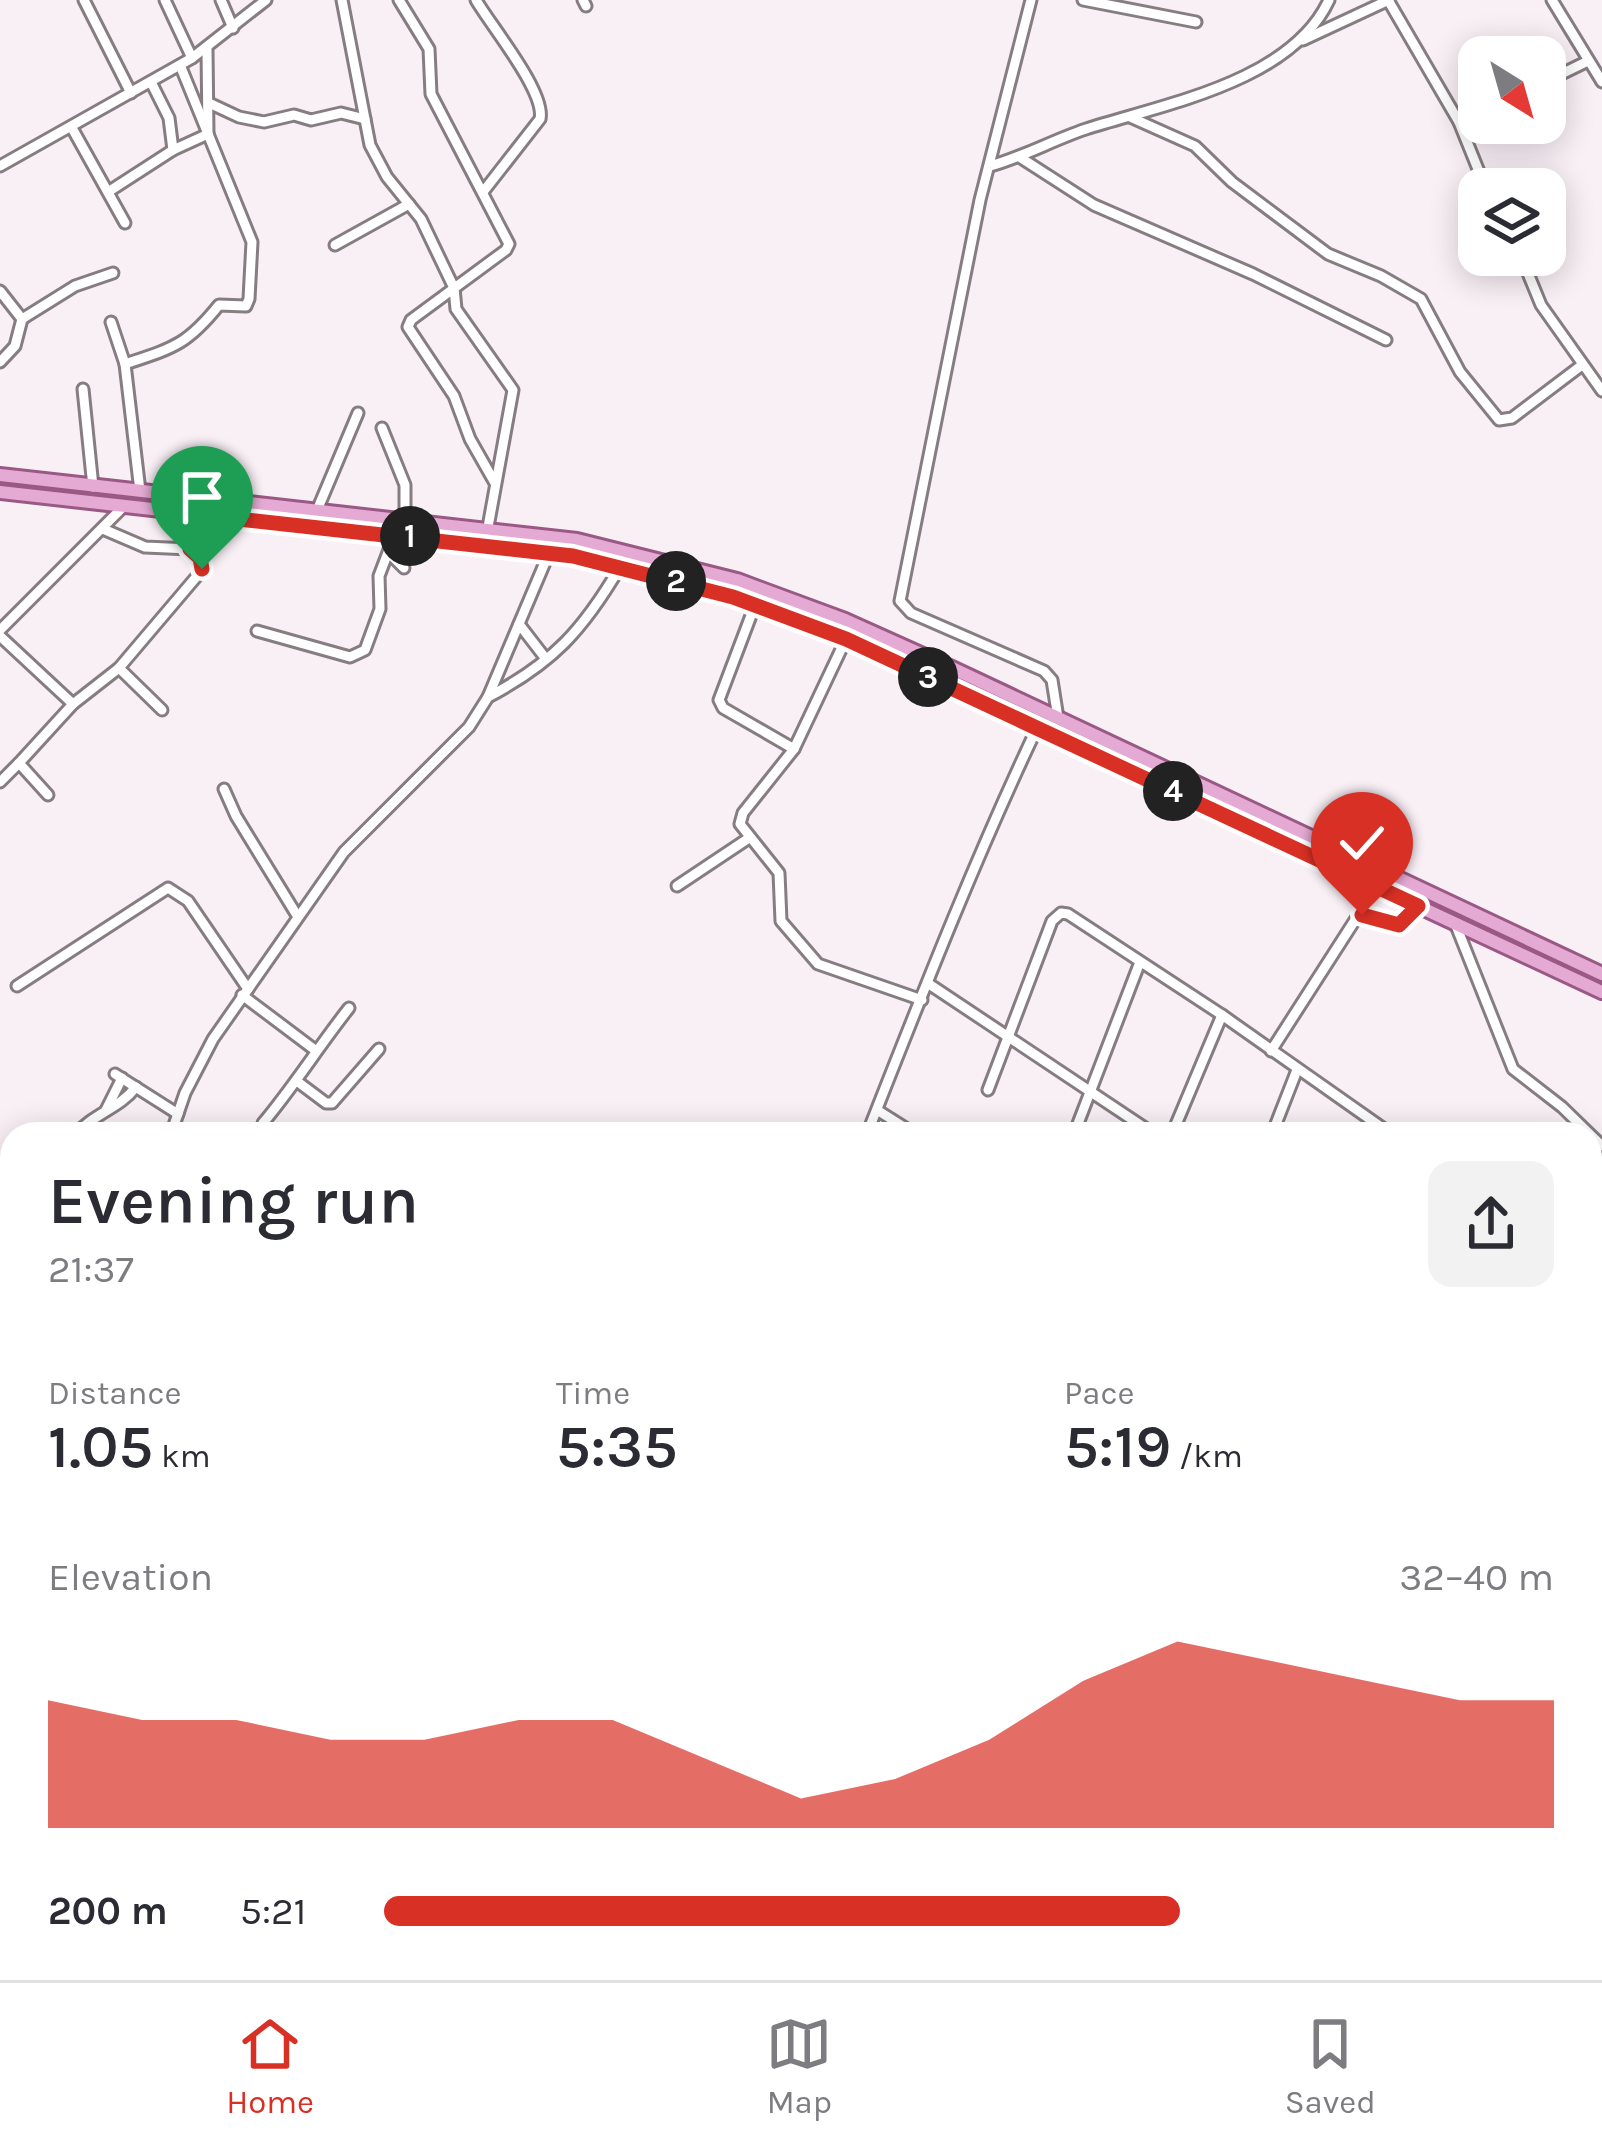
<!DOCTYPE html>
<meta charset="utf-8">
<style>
body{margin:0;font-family:Karla,sans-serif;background:#f2f2f3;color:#2b2b33;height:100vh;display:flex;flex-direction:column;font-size:45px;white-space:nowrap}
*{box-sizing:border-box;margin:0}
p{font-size:39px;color:#7c7c81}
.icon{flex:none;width:66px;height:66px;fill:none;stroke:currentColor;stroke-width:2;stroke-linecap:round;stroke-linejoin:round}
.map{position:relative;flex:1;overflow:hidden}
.panel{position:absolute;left:0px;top:1122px;width:1602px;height:858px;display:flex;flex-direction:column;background:#fff;border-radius:36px 36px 0 0;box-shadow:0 6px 30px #0003}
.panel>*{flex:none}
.needle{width:78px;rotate:143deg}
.buttons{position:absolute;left:1458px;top:36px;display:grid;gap:24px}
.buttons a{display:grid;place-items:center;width:108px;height:108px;border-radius:24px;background:#fff;box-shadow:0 6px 30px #0003;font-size:60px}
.pin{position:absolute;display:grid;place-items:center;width:102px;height:102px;color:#fff;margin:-123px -51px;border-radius:50% 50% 50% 0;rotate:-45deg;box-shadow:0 0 12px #0007}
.pin .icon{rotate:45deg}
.km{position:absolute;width:60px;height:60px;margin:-30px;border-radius:50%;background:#222;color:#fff;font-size:33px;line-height:60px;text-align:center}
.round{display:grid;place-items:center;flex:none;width:126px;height:126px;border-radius:24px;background:#f2f2f3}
.head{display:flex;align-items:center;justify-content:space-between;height:204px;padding:0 48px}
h1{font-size:66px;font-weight:600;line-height:90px}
.stats{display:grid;grid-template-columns:repeat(3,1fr);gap:18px;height:204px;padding:12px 48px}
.stats div{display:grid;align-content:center}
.stats b{font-size:60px;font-weight:600}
.stats small{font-size:33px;font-weight:400}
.stats p{font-size:33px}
.chart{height:336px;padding:24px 48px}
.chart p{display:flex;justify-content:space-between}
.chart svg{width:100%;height:216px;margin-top:12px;fill:#d93025;opacity:.7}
ul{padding:0 48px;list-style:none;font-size:39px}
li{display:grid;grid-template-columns:192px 144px 1fr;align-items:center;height:90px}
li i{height:30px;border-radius:15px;background:#d93025}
.dock{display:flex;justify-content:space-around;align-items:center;height:168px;border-top:3px solid #e1e1e2;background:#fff;font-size:33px;color:#7c7c81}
.dock a{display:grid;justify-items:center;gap:6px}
.dock .active{color:#d93025}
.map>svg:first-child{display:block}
</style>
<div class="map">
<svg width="1602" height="1980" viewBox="0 0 1602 1980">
<rect width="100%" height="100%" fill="#f9f0f6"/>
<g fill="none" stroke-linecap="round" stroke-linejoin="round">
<g stroke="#867d82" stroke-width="15">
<g id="minor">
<path d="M84,0l47,93"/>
<path d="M165,0l27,58"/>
<path d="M221,0l12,28"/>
<path d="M342,0l28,145 17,32 34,42 33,69 2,21 57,81 -25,137"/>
<path d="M399,0l30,49 2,45 78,150 -3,6 -95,70 -3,7 46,69 16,43 25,44"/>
<path d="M476,0c15,26 70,92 64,119l-57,73"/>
<path d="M583,0l3,6"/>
<path d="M1031,0l-51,200 -80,401 11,12 133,58 8,9 6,38"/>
<path d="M1083,0l113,22"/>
<path d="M1388,0l71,122 27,67"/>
<path d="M1552,0l50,82"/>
<path d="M1303,40l86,-40"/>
<path d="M207,49l1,85"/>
<path d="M151,82l18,36 4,32"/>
<path d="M1545,82l43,-21"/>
<path d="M209,103l30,14 25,5 30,-7 17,5 30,-7 24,6"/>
<path d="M1130,117l65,29 37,36 96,72 53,22 40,23 39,73 39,48 13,-2 70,-53"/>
<path d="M1459,122l20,-9"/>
<path d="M72,128l53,95"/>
<path d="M1021,158l73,47 159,69 133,66"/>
<path d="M0,166l192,-108 74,-58"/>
<path d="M990,166c33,-9 63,-26 96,-37 78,-25 205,-47 243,-129"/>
<path d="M108,192l65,-42 35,-16"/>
<path d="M335,245l74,-41"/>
<path d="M1516,255l9,11 16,39 61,86"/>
<path d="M0,291l22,28"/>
<path d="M22,319l53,-33 38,-13"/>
<path d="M111,322l14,42 15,127"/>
<path d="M0,362l15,-16 7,-27"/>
<path d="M125,364c48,-16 62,-19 94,-59l27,1 3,-7 3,-57 -72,-177"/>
<path d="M83,389l10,98"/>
<path d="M382,428l23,57v33"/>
<path d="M318,508l40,-95"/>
<path d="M190,549l12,-34"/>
<path d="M389,553l15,15"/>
<path d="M755,605l-36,95 4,8 71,41"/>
<path d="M519,624l27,35"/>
<path d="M0,630l124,-124"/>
<path d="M257,631l93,26 15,-7 15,-41 -1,-33 16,-42"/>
<path d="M0,636l73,68"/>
<path d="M846,639l-52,110 -51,64 -3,11 39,49 2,48 37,43 104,36"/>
<path d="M119,668l43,42"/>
<path d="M488,697c65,-34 95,-67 132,-130"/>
<path d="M0,782l19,-19"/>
<path d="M224,789l12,27 62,101"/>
<path d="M48,795l-29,-32 54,-59 46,-36 84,-99 -3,-11 -10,-9 -45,-2 -42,-18"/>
<path d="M677,886l72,-48"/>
<path d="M1455,923l58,146 49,38 40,39"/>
<path d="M929,984l225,150"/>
<path d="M17,986l151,-98 20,13 60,88"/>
<path d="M242,995l73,55"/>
<path d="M1271,1051l86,-134 10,-2 32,9 18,-18"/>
<path d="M115,1074l63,40"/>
<path d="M298,1082l28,21h6l47,-54"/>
<path d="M988,1090l64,-169 9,-8 7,1 154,101 169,119"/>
<path d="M106,1110l16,-32"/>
<path d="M877,1110l38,24"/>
<path d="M76,1134c18,-21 43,-25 60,-47"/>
<path d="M171,1134l14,-41 28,-54 131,-187 125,-125 19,-30 61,-144"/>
<path d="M267,1134l-4,-11c31,-37 56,-77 86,-115"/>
<path d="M867,1134c54,-137 107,-273 170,-406"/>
<path d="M1074,1134l66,-172"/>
<path d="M1172,1134l50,-119"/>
<path d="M1272,1134l25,-64"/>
<path d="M1590,1255l12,-14"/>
<path d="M1590,1277l12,15"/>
<path d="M0,1305l12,-10"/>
<path d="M0,1345l12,9"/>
<path d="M1590,1413l12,15"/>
<path d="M1590,1484l12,-6"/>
<path d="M0,1492l12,6"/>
<path d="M1590,1598l12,-5"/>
<path d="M0,1622l12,12"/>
<path d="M0,1680l12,-7"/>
<path d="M0,1802l12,8"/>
<path d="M0,1822l12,-5"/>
<path d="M1590,1850l12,2"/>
<path d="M0,1888l12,-7"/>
<path d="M372,1968l29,12"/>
<path d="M1376,1968l52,12"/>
<path d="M51,1980l20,-12"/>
<path d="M219,1980l7,-12"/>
<path d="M360,1980l6,-12"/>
<path d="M680,1980l2,-12"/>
<path d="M842,1980v-12"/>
<path d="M1012,1980l1,-12"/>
</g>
</g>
<g stroke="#9a5985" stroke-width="18">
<g id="major">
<path d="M0,475l577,65 160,40 108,40 107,48 650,306"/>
<path d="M0,492l573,64 160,41 113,42 756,353"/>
</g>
</g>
<use href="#minor" stroke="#fff" stroke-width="9"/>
<use href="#major" stroke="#e5aad3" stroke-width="12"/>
</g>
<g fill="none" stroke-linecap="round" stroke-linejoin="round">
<g stroke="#fff" stroke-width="24">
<path id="route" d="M202,569l-2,-11 -10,-9 12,-34 371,41 160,41 113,42 572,267 -19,19 -37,-10"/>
</g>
<use href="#route" stroke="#d93025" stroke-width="15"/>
</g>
</svg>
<div class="buttons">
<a><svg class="needle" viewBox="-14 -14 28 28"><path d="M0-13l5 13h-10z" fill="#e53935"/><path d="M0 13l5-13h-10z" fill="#7c7c81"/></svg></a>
<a><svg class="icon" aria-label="layers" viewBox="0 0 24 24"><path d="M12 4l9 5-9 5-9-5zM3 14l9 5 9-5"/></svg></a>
</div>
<div class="pin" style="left:202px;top:569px;background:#1e9e55"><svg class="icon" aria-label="arrive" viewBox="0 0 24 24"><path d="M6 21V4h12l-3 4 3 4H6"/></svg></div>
<div class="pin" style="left:1362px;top:915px;background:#d93025"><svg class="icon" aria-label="check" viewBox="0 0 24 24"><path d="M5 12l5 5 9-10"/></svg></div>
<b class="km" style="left:410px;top:536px">1</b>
<b class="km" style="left:676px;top:581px">2</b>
<b class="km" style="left:928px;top:677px">3</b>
<b class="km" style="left:1173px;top:791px">4</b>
<section class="panel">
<div class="head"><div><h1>Evening run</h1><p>21:37</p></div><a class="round"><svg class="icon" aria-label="share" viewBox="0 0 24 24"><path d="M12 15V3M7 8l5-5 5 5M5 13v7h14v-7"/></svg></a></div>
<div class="stats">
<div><p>Distance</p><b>1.05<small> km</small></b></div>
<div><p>Time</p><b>5:35</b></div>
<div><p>Pace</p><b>5:19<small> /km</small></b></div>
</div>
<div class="chart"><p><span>Elevation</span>32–40 m</p>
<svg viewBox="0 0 160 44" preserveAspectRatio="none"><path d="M0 44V18L10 22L20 22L30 26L40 26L50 22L60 22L70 30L80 38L90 34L100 26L110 14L120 6L130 10L140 14L150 18L160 18V44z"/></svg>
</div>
<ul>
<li><b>200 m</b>5:21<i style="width:68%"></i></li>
</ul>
</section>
</div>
<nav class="dock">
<a class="active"><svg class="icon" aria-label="home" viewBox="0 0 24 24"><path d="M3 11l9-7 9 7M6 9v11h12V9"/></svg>Home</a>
<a><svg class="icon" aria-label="map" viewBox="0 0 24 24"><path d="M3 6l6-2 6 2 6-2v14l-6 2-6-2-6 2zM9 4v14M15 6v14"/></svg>Map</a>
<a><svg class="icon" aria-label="saved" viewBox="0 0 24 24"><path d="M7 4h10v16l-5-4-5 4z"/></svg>Saved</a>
</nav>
